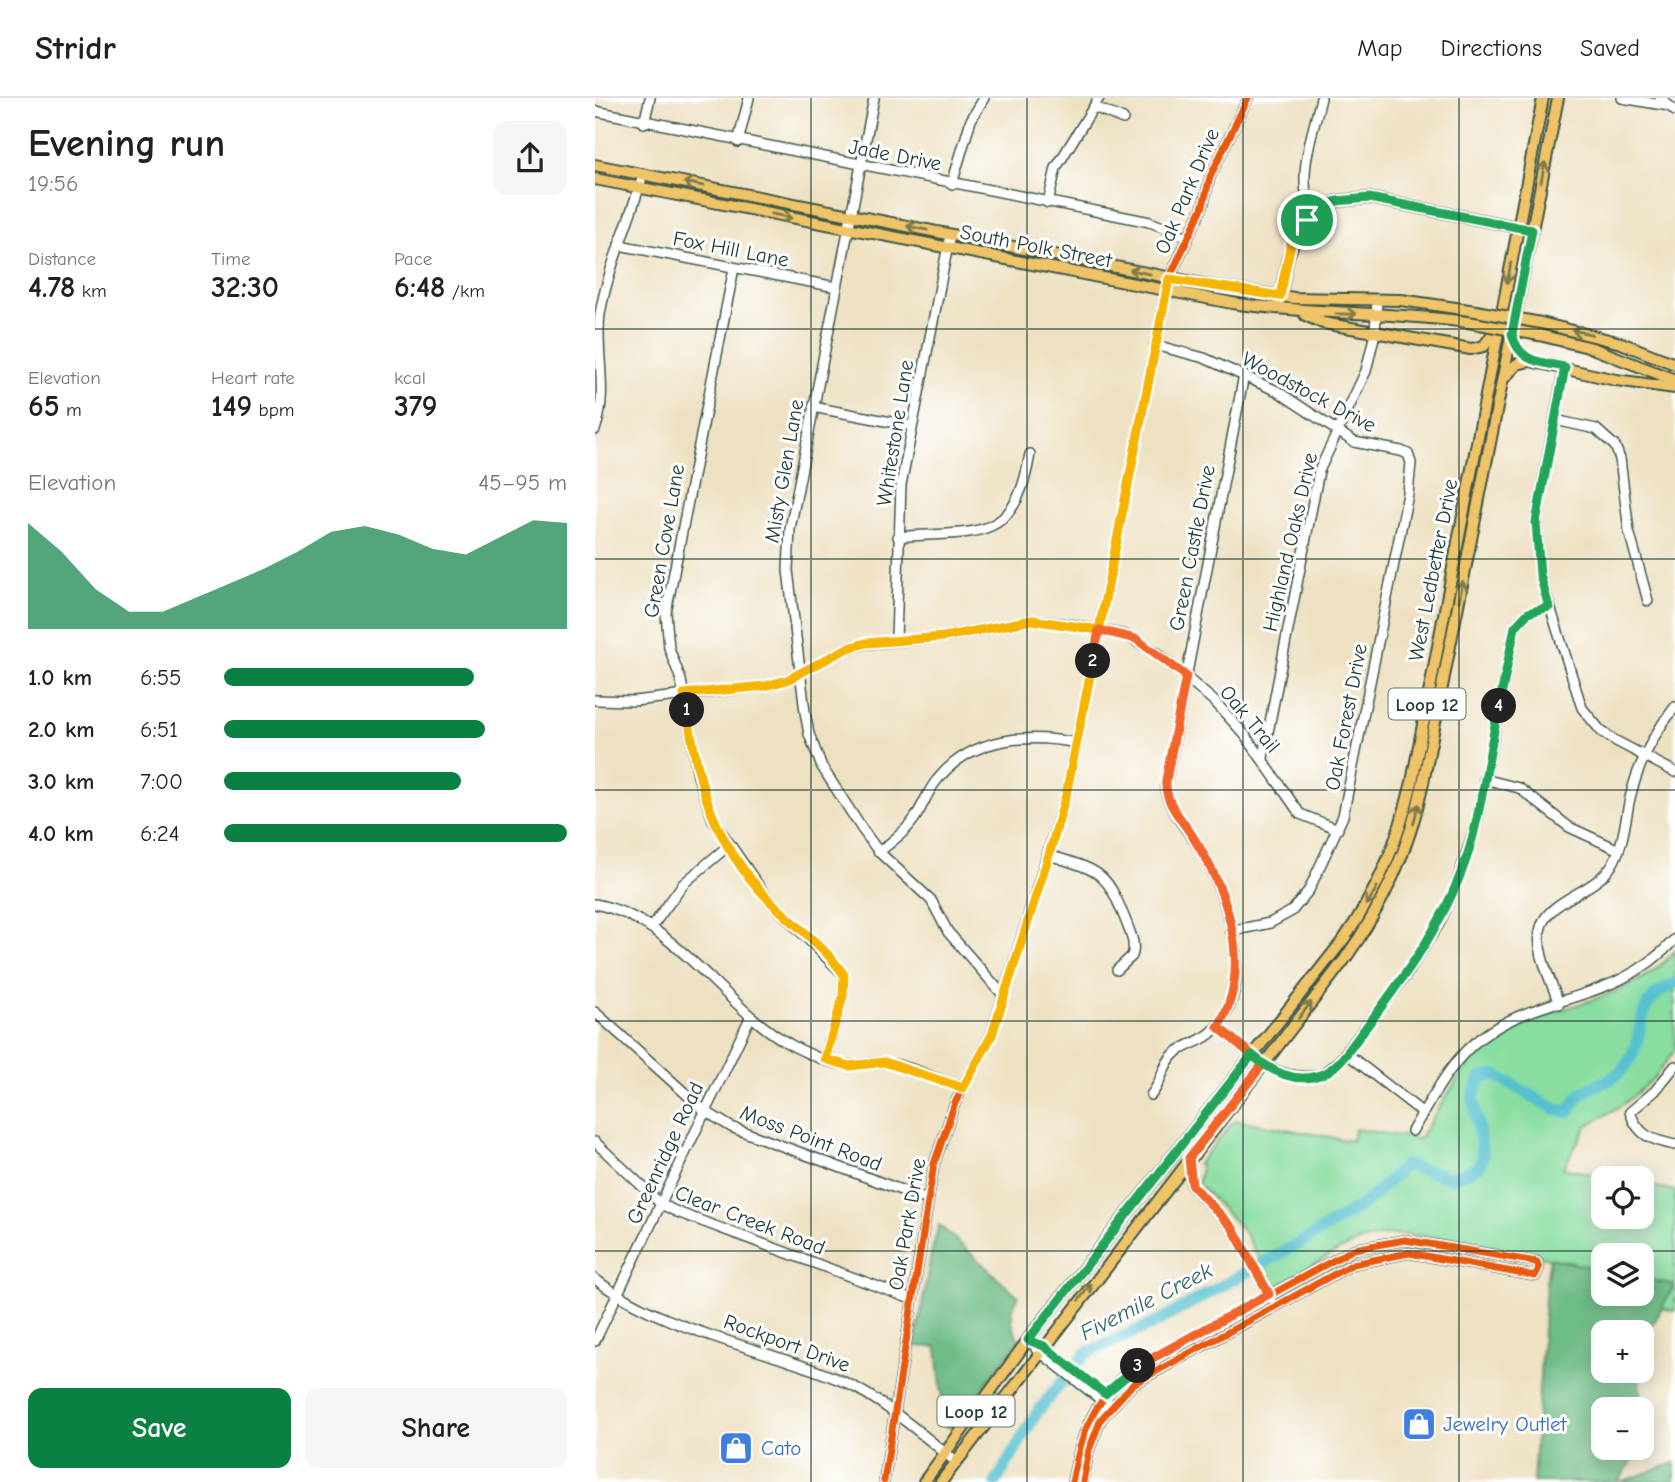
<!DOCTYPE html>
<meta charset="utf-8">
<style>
body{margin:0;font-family:"Comic Neue",sans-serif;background:#f6f6f6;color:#202124;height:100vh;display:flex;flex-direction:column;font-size:26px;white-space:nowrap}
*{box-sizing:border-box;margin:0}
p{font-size:23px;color:#757577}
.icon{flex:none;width:38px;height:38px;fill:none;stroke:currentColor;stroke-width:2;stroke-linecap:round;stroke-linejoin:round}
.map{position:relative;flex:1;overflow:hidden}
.details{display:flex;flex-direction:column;background:#fff;width:595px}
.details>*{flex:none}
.controls{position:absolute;left:996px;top:1068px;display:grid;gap:14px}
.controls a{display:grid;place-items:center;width:63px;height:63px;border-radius:14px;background:#fff;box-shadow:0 4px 18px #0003;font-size:35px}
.pin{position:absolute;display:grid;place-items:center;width:60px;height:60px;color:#fff;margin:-30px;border:4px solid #fff;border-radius:50%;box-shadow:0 2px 7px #0007}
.km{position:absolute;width:35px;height:35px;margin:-18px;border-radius:50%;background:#222;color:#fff;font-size:19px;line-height:35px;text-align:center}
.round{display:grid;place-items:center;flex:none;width:74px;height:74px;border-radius:14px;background:#f6f6f6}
.summary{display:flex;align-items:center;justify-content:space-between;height:119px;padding:0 28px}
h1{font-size:38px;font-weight:700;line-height:52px}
.stats{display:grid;grid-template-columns:repeat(3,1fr);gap:10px;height:119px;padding:7px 28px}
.stats div{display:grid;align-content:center}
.stats b{font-size:30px;font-weight:700}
.stats small{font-size:19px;font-weight:400}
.stats p{font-size:19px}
.chart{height:196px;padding:14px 28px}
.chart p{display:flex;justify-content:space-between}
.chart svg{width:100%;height:126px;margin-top:7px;fill:#0b8043;opacity:.7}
.button{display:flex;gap:14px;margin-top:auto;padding:14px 28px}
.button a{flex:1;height:80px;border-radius:14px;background:#0b8043;color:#fff;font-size:28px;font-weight:700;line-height:80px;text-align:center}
.button a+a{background:#f6f6f6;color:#202124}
ul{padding:0 28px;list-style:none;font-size:23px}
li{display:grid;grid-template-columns:112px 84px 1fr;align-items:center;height:52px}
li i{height:18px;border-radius:9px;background:#0b8043}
header{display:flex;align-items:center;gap:42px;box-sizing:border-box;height:98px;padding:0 35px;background:#fff;border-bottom:2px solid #e0e0e0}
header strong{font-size:33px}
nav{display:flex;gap:38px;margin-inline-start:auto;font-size:24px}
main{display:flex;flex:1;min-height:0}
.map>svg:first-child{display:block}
</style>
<header>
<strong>Stridr</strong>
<nav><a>Map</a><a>Directions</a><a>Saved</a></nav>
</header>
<main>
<section class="details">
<div class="summary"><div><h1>Evening run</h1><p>19:56</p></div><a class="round"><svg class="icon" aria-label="share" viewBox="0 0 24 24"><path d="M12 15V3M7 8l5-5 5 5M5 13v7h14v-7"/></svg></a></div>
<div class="stats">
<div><p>Distance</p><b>4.78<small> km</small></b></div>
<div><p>Time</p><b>32:30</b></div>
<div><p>Pace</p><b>6:48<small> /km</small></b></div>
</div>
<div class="stats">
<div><p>Elevation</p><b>65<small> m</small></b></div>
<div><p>Heart rate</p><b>149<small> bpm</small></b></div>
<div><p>kcal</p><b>379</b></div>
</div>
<div class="chart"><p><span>Elevation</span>45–95 m</p>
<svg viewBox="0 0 160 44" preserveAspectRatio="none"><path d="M0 44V7L10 17L20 30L30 38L40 38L50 33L60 28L70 23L80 17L90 10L100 8L110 11L120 16L130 18L140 12L150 6L160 7V44z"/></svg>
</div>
<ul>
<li><b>1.0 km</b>6:55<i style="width:73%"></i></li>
<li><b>2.0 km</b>6:51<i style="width:76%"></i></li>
<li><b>3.0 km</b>7:00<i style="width:69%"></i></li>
<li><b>4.0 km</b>6:24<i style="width:100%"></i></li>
</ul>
<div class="button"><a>Save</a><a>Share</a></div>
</section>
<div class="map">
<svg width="1080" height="1384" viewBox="0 0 1080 1384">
<rect width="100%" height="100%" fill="#fff"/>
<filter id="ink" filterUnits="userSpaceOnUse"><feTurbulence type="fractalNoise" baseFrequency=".0143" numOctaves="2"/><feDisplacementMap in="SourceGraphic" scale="14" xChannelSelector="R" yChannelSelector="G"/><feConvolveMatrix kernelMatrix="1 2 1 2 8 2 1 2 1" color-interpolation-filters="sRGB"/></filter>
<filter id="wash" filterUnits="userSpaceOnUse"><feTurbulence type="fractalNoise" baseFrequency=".00686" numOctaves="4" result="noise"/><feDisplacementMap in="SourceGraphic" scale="28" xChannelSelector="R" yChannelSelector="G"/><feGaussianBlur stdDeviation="1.57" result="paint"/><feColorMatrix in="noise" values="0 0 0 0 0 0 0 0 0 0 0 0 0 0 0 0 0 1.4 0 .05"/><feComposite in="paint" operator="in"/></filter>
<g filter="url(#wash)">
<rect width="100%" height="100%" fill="#eee1c2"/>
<path fill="#89dda0" stroke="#548d6a" stroke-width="2" fill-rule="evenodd" d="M1080,853v99l-22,29 -28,24 -38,23 -24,42 48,10h-8v38h38l1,-32 33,7v120l-129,-27 4,-26c-45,-7 -133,-31 -174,-21 -35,7 -69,33 -101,50l-32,-57 -45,-46 3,-17 -3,-3 37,-44 117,21 3,-12 64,10c25,-37 48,-85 88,-107 53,-30 126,-31 168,-81zM1008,1157h38v38h-38z"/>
<g fill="#6ebc86" stroke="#467c5d" stroke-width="2">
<path d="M344,1127l79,71c-9,18 -8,27 1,44l-67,88 -14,-5 4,-26 -5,-50 -22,-1 16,-92z"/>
<path d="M955,1160l53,12v23h38l1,-15 32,7 -23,43 -9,33 -1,-29h-38v38h36l1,39h-37v38h38l-23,35h-85l13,-198z"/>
<path d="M1080,1365v19h-55z"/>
</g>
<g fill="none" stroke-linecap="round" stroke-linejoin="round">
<path stroke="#55c0d0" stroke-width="12" d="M401,1384l42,-71 48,-58 69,-30 157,-87 56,-35 37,-36 48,13 26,-12 4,-10 -10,-59 8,-19 14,-3 60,34 13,3c5,-7 10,-17 17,-21 17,-10 32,-10 43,-29 20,-32 2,-59 47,-79"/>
</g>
</g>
<g filter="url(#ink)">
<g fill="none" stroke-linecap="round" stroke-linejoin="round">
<g stroke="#3e5649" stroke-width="12">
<g id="minor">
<path d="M279,0l-84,431 -2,41 17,142 4,22 13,33 40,62 17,23 52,48 17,32 56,64"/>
<path d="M1027,0l47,8"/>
<path d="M1065,0l15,13"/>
<path d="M499,9l29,12"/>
<path d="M0,13l555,111 38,15"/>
<path d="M49,25l6,-25"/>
<path d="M143,44l11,-44"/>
<path d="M357,86l19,-64 13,-22"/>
<path d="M453,105l8,-35 43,-70"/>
<path d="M719,115c-21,-31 0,-82 7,-115"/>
<path d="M24,147l217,42"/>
<path d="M139,170l-68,345 3,35 12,32 17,96 15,44 54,78 77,77 -1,22 -18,62"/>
<path d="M560,247l49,13 73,33 77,51 47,9 7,3 3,9 -3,31 -65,322 -34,74 -17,21 -22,12 -39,8"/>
<path d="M969,269l-28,154 4,54 42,133 19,23 13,9 61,32"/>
<path d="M218,309l99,19"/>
<path d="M960,322l41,9 19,17 5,13 9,72 19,70"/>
<path d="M0,332c14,-38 0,-77 5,-116 8,-46 28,-89 41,-133"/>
<path d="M303,439c77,-7 117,9 132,-83"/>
<path d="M301,541l5,-154 49,-250"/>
<path d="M0,602l39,1 131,-15 22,-6 59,-31 20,-5 79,-7 87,-17 42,5 51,10 34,19 56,48 30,33 55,79 38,15"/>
<path d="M668,660l56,-287 47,-100 9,-38 2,-34"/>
<path d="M889,681l35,9 50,39 50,23"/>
<path d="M284,754c13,-11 27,-20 36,-34 8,-12 12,-26 22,-38 34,-43 90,-47 140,-37"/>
<path d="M454,757c54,17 57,16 78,69 4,11 9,21 5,32l-15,14"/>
<path d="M0,806c83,16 127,104 198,142 16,8 38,19 56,19 12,1 24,-4 37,-2 26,3 52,17 76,25"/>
<path d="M56,830l32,-44 45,-38"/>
<path d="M964,906c-7,-22 -25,-54 -18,-77 8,-28 53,-34 71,-62 12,-21 13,-44 18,-67 8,-33 23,-64 45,-91"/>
<path d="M0,914l110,99 26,16 197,73"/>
<path d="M623,929c32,26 58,57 103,48l18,-14 67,-86 33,-51 16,-36 22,-67 38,-194 13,-14 21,-6"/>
<path d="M751,955l77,60"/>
<path d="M1080,968l-20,25 -25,21c8,24 22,28 45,33"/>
<path d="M556,997c11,-12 11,-30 23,-41 13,-11 30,-12 41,-25 41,-45 14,-124 -10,-172 -12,-22 -36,-44 -40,-69l79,-413"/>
<path d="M817,1033c20,-32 39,-72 70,-94 61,-45 134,-33 193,-98"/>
<path d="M0,1044l66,62 16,8 234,87"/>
<path d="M594,1060l2,27 41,42 39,71"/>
<path d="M0,1181c71,54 167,67 247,102 37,16 81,54 113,80"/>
<path d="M433,1242l16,6 63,53"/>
<path d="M0,1243l155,-323"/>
<path d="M441,1251l69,54"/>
<path d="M289,1383l50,-317 21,-61 36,-68 75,-240 103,-516 34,-73 7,-29 38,-79"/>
<path d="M477,1384c10,-47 16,-73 53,-107l229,-126 51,-9 132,22 2,6 -4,8 -126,-23 -56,11 -220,120 -32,35 -12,31 -6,32"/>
</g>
</g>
<g stroke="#3e5649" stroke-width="14">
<g id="major">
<path d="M0,67l623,122 76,11 107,2 75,11"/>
<path d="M0,81l637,124c81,12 162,8 242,20"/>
<path d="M684,204l9,-45 10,-26 16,-18 23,-12 32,-3 153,30"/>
<path d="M710,217l18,8 148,26 13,-3 10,-14"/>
<path d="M946,225l80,20 54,21"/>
<path d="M944,237l53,13 83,32"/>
<path d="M910,279l12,-13 13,-3 86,19 59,8"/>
<path d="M329,1384l109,-149 311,-394c35,-50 54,-98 68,-157l131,-684"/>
<path d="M346,1384l404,-523c39,-55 64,-109 78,-176l135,-685"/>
</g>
</g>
<use href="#minor" stroke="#fff" stroke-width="9"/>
<use href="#major" stroke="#efc469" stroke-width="10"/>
<g stroke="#3e5649" stroke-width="14" stroke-linecap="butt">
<g id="major-bridge">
<path d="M881,213l65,12"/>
<path d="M879,225l65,12"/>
</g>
</g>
<use href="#major-bridge" stroke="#efc469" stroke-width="10"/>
<g stroke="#fff" stroke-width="11">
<g id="cycleway">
<path d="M289,1383l50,-317 21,-61 36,-68 75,-240 103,-516 34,-73 7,-29 38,-79"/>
<path d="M477,1384c10,-47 16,-73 53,-107l229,-126 51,-9 132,22 2,6 -4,8 -126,-23 -56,11 -220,120 -32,35 -12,31 -6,32"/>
</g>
</g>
<use href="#cycleway" stroke="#e8590c" stroke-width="7"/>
</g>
<defs><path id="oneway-shaft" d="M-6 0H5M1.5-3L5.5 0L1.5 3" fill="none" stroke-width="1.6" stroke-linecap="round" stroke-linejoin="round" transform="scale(1.75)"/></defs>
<g stroke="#7d7a4c">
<use href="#oneway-shaft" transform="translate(948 74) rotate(-79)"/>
<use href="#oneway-shaft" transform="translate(99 86) rotate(-169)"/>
<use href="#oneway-shaft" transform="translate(187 118) rotate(11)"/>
<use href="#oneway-shaft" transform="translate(322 130) rotate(-169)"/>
<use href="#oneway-shaft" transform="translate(545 174) rotate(-168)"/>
<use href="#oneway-shaft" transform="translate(914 175) rotate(101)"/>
<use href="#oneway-shaft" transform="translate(751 216) rotate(1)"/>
<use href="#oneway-shaft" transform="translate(987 234) rotate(-167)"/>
<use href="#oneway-shaft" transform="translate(866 493) rotate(-79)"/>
<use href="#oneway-shaft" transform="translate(821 716) rotate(-76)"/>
<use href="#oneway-shaft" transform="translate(777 798) rotate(120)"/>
<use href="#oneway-shaft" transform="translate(710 912) rotate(-52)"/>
<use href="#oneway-shaft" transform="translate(490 1194) rotate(-53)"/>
</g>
</g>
<g fill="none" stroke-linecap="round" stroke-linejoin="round" filter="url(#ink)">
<g stroke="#fff" stroke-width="14">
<path id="split-1" d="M92,612l-3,-16 81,-8 22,-6 59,-31 20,-6 78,-6 88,-17 67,10 70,-351 111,17 11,-53 16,-23"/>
</g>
<g stroke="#fff" stroke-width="14">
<path id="split-2" d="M92,612c12,77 25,130 81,189 25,25 57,47 76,76l-1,21 -18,63 24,7 35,-4 79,26 29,-53 57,-180 17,-60 27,-134"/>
</g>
<g stroke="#fff" stroke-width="14">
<path id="split-3" d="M498,563l6,-31 37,9 50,37 -20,104c-2,23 16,39 27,57 35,54 61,132 25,190l45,37 -74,94 3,27 40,42 37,67 -131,72"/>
</g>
<g stroke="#fff" stroke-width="14">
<path id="split-4" d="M543,1268l-33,28 -61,-48 -16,-6 224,-285c19,16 42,29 68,20 19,-6 32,-30 44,-45 44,-58 85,-113 106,-183 13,-46 19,-95 29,-141"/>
</g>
<g stroke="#fff" stroke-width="14">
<path id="split-5" d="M712,122l17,-14 13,-5 32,-3 163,32 -20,104c7,28 27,28 53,33l-29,155 4,53 9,32 -21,6 -13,14 -16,79"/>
</g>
<use href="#split-1" stroke="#f5b400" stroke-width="9"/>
<use href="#split-2" stroke="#f5b400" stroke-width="9"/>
<use href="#split-3" stroke="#f0652b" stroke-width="9"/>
<use href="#split-4" stroke="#22a559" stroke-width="9"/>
<use href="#split-5" stroke="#22a559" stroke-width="9"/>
</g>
<path fill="none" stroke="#1f3d34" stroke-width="2" stroke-opacity="0.55" d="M216,0v1384M432,0v1384M648,0v1384M864,0v1384M0,231h1080M0,461h1080M0,692h1080M0,923h1080M0,1153h1080"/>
<defs>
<g id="shop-square" transform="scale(1.75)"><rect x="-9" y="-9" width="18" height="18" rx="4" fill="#3f7fe0" stroke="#fff"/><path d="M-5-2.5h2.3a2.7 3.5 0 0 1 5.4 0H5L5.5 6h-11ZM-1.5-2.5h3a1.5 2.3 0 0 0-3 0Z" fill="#fff"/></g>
</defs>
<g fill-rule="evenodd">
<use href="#shop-square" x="824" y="1326"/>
<use href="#shop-square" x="141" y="1350"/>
</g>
<g text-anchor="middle" stroke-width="6" stroke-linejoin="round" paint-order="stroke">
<g fill="#fff" stroke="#627771" stroke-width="2">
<rect x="793.5" y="590.5" width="77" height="31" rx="5"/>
<rect x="342.5" y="1297.5" width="77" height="31" rx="5"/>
</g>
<g font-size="19" font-weight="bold" fill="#1f3d34">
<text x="832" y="613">Loop 12</text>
<text x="381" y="1320">Loop 12</text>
</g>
<g font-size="21" fill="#1f3d34" stroke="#fff">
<text transform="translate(300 57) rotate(11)" y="7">Jade Drive</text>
<text transform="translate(592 93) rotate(-67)" y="7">Oak Park Drive</text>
<text transform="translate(441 148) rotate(11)" y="7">South Polk Street</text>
<text transform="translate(136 151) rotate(11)" y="7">Fox Hill Lane</text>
<text transform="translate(714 294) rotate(28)" y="7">Woodstock Drive</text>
<text transform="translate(300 335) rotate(-81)" y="7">Whitestone Lane</text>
<text transform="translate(189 373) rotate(-80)" y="7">Misty Glen Lane</text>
<text transform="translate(69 443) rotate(-80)" y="7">Green Cove Lane</text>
<text transform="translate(695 444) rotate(-77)" y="7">Highland Oaks Drive</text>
<text transform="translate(597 450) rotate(-79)" y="7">Green Castle Drive</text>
<text transform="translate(838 472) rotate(-79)" y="7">West Ledbetter Drive</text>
<text transform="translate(751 619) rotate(-79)" y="7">Oak Forest Drive</text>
<text transform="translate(655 621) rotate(50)" y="7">Oak Trail</text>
<text transform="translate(216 1040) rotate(21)" y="7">Moss Point Road</text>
<text transform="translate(70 1055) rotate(-65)" y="7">Greenridge Road</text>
<text transform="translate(155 1122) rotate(21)" y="7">Clear Creek Road</text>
<text transform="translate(312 1126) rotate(-80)" y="7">Oak Park Drive</text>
<text transform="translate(192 1245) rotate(20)" y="7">Rockport Drive</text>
</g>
<g font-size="21" fill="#366cbe" stroke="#fff" text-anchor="start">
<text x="848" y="1333">Jewelry Outlet</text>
<text x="166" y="1357">Cato</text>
</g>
<g font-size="23" font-style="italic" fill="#2f6463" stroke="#fff">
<text transform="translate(551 1203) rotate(-27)" y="8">Fivemile Creek</text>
</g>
</g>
</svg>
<div class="controls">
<a><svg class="icon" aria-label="locate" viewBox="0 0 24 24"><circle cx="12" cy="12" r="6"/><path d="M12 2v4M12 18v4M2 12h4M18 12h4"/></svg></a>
<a><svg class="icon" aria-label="layers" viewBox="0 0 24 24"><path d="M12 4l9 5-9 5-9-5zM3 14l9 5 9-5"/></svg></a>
<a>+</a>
<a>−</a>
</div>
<div class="pin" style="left:712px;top:122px;background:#1e9e55"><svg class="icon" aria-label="arrive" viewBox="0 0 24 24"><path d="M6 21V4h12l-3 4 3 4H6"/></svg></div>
<b class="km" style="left:92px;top:612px">1</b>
<b class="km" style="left:498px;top:563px">2</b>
<b class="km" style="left:543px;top:1268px">3</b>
<b class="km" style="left:904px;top:608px">4</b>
</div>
</main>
